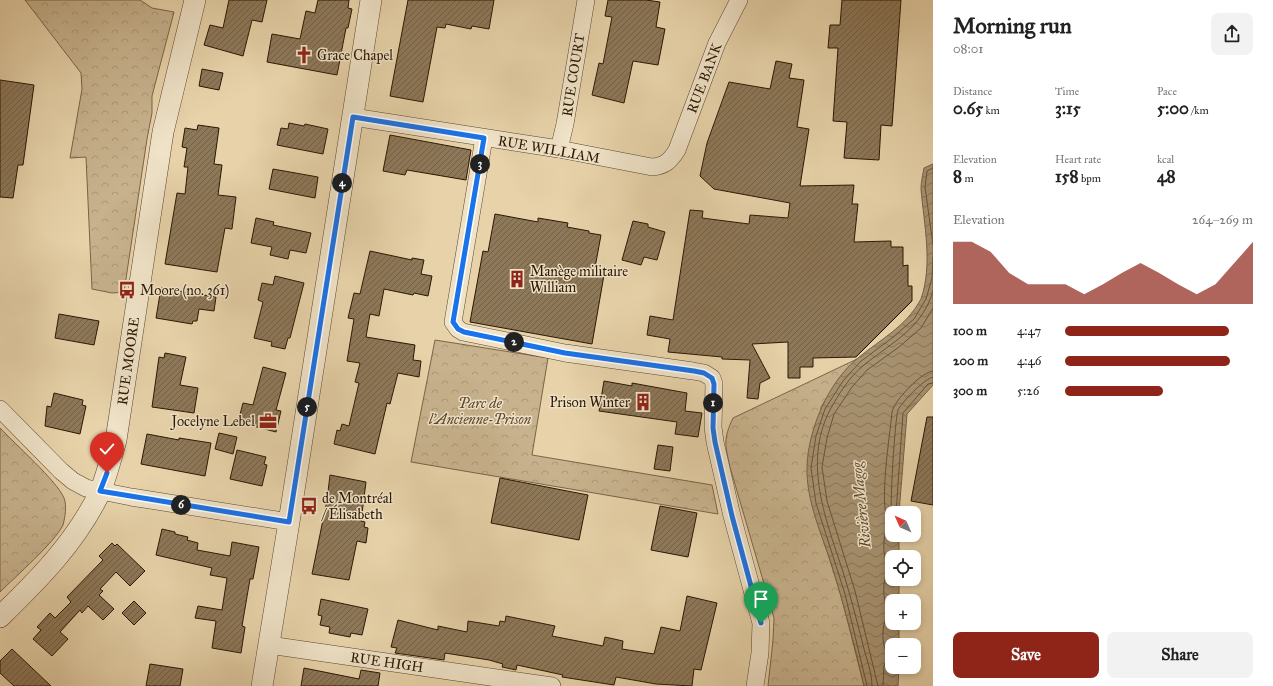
<!DOCTYPE html>
<meta charset="utf-8">
<style>
body{margin:0;font-family:"IM FELL Great Primer",serif;background:#f2f2f2;color:#222;height:100vh;display:flex;flex-direction:column;font-size:15px;white-space:nowrap}
*{box-sizing:border-box;margin:0}
p{font-size:13px;color:#767676}
.icon{flex:none;width:22px;height:22px;fill:none;stroke:currentColor;stroke-width:2;stroke-linecap:round;stroke-linejoin:round}
.map{position:relative;flex:1;overflow:hidden}
.sheet{display:flex;flex-direction:column;background:#fff;width:340px}
.sheet>*{flex:none}
.needle{width:26px;rotate:315deg}
.controls{position:absolute;left:885px;top:506px;display:grid;gap:8px}
.controls a{display:grid;place-items:center;width:36px;height:36px;border-radius:8px;background:#fff;box-shadow:0 2px 6px #0003;font-size:20px}
.pin{position:absolute;display:grid;place-items:center;width:34px;height:34px;color:#fff;margin:-41px -17px;border-radius:50% 50% 50% 0;rotate:-45deg;box-shadow:0 0 4px #0007}
.pin .icon{rotate:45deg}
.km{position:absolute;width:20px;height:20px;margin:-10px;border-radius:50%;background:#222;color:#fff;font-size:11px;line-height:20px;text-align:center}
.round{display:grid;place-items:center;flex:none;width:42px;height:42px;border-radius:8px;background:#f2f2f2}
.summary{display:flex;align-items:center;justify-content:space-between;height:68px;padding:0 20px}
h1{font-size:22px;font-weight:700;line-height:30px}
.metrics{display:grid;grid-template-columns:repeat(3,1fr);gap:6px;height:68px;padding:4px 20px}
.metrics div{display:grid;align-content:center}
.metrics b{font-size:17px;font-weight:700}
.metrics small{font-size:11px;font-weight:400}
.metrics p{font-size:11px}
.chart{height:112px;padding:8px 20px}
.chart p{display:flex;justify-content:space-between}
.chart svg{width:100%;height:72px;margin-top:4px;fill:#8f2418;opacity:.7}
.primary-button{display:flex;gap:8px;margin-top:auto;padding:8px 20px}
.primary-button a{flex:1;height:46px;border-radius:8px;background:#8f2418;color:#fff;font-size:16px;font-weight:700;line-height:46px;text-align:center}
.primary-button a+a{background:#f2f2f2;color:#222}
ul{padding:0 20px;list-style:none;font-size:13px}
li{display:grid;grid-template-columns:64px 48px 1fr;align-items:center;height:30px}
li i{height:10px;border-radius:5px;background:#8f2418}
main{display:flex;flex:1;min-height:0}
.map>svg:first-child{display:block}
</style>
<main>
<div class="map">
<svg width="933" height="686" viewBox="0 0 933 686">
<defs>
<pattern id="forest-crowns" width="20" height="18" patternUnits="userSpaceOnUse"><rect width="20" height="18" fill="#c7b28d"/><path d="M2 6a3 3 0 1 1 6 0M12 15a3 3 0 1 1 6 0" fill="none" stroke="#ab9878"/></pattern>
<pattern id="water-waves" width="16" height="10" patternUnits="userSpaceOnUse"><rect width="16" height="10" fill="#a79270"/><path d="M0 5q4-4 8 0t8 0" fill="none" stroke="#88765a"/></pattern>
<pattern id="building-hatch" width="6" height="6" patternUnits="userSpaceOnUse"><rect width="6" height="6" fill="#8d7859"/><path d="M-1 1l2-2M0 6l6-6M5 7l2-2" fill="none" stroke="#736147"/></pattern>
</defs>
<rect width="100%" height="100%" fill="#e7d2a9"/>
<filter id="stains"><feTurbulence type="fractalNoise" baseFrequency=".005" numOctaves="4"/><feColorMatrix values="0 0 0 0 .2 0 0 0 0 .09 0 0 0 0 .02 0 0 0 .5 -.17"/></filter>
<radialGradient id="worn" r=".72"><stop offset=".6" stop-color="#630" stop-opacity="0"/><stop offset="1" stop-color="#630" stop-opacity=".3"/></radialGradient>
<g fill="url(#forest-crowns)" stroke="#796448">
<path d="M25,0h115l12,8 22,4 -22,84v17l-5,26 -23,153 -12,1 -20,-4 -6,-132 -16,1 12,-69 -1,-16z"/>
<path d="M435,340l113,18 -16,97 180,30 6,29 -307,-52z"/>
<path d="M857,359l-17,19 -19,29 -9,97 29,91 23,91h-96l5,-46 1,-22 -44,-151c-5,-22 -7,-28 3,-49z"/>
<path d="M0,428c15,16 57,53 64,70 3,7 1,20 -1,27 -8,17 -48,52 -63,67z"/>
</g>
<path fill="url(#water-waves)" stroke="#756144" d="M933,164v221l-26,29 -8,99h-7v22h7v22h-7v22h7v22h-7v22h7v22h-7v22h7l-1,19h-34c-9,-40 -20,-80 -32,-120 -10,-31 -26,-65 -25,-99 1,-37 21,-85 51,-109 23,-19 49,-32 63,-59 12,-35 3,-74 0,-110 0,-7 2,-15 3,-21z"/>
<g fill="none" stroke-linecap="round" stroke-linejoin="round">
<g stroke="#695439" stroke-width="1">
<path d="M933,168l-6,3 -2,16 8,58"/>
<path d="M896,513l7,-100 25,-29 5,-1"/>
<path d="M892,517c-3,-7 3,-98 6,-107 3,-7 27,-32 35,-33"/>
<path d="M867,686l-22,-92 -29,-91 -5,-35 5,-32 9,-27 18,-28 17,-19 32,-24 22,-19 12,-20 6,-21 1,-21"/>
<path d="M872,686c0,-14 -6,-28 -9,-41 -6,-24 -12,-47 -19,-70 -17,-53 -42,-111 -14,-165 8,-15 20,-34 34,-45 28,-23 58,-36 69,-74"/>
<path d="M878,686l-23,-95 -28,-90 -5,-34 5,-29 7,-24 18,-27 15,-17 32,-23 22,-19 12,-20"/>
<path d="M883,686l1,-20 4,-10c-7,-12 -7,-32 1,-44 -7,-12 -7,-32 0,-44 -7,-12 -7,-32 0,-44 -11,-18 1,-88 3,-112 2,-11 29,-40 41,-41"/>
</g>
</g>
<g fill="url(#building-hatch)" stroke="#2b1702">
<path d="M229,0h38l-5,22 -10,-2 -9,36 -39,-11 6,-20 13,3z"/>
<path d="M318,0h31l-1,8 4,1 -4,19h-2l-9,47 -70,-13 5,-28 28,5 6,-28 9,2z"/>
<path d="M408,0h86l-5,29 -17,-3 -1,3 -25,-5 -1,4 -8,-1 -14,75 -33,-6z"/>
<path d="M608,0h38l14,2 -4,25 9,2 -7,36 -25,-4 -9,42 -32,-8 7,-32 4,1 9,-47 -7,-1z"/>
<path d="M842,0h59l-9,126 -11,-1 -2,35 -35,-2 3,-36 -14,-1 5,-73h-10l2,-23h10z"/>
<path d="M776,61l16,3 -3,14 15,2 -7,47 12,2 -9,57 54,-1 -2,19h6l-4,38 37,-1v6h12v19l5,-1v21h4v15l-56,56 -43,1v9h-13v11h-12v-36l-36,2 18,34 -10,5 -2,16 -11,-1 3,-38 -28,-1v-2l-54,-5 2,-13 -23,-4 3,-19 23,4 17,-110 13,1 -1,7 47,6 1,-9 38,3 2,-15 -76,-14 -14,-13 7,-33 22,-61 41,7z"/>
<path d="M202,69l21,4 -4,17 -20,-4z"/>
<path d="M0,80l34,5 -11,80h-5l-5,33 -13,-1z"/>
<path d="M289,123l15,3 1,-2 23,5 -5,25 -46,-9 4,-17 7,1z"/>
<path d="M198,125l21,3 -5,36 8,1 -4,30 18,2 -4,32 -7,-1 -8,44 -52,-8 12,-71 8,1 3,-27h-4l3,-19 -5,-1 3,-19 12,2z"/>
<path d="M390,135l81,15 -5,30 -59,-10 -2,5 -22,-4z"/>
<path d="M273,169l45,8 -3,21 -46,-9z"/>
<path d="M495,214l43,8v-4l30,5 -1,4 22,4v2l12,2 -7,38 10,2 -12,69 -122,-22 13,-71 5,1z"/>
<path d="M256,218l18,4 -1,3 38,8 -5,20 -16,-3 -2,9 -18,-4 2,-8 -21,-4z"/>
<path d="M633,221l15,3v3l17,5 -8,28 -13,-3 -3,8 -19,-5z"/>
<path d="M370,251l42,9v-2l12,2 -3,14 11,2 -4,20 -14,-3 -1,2 -29,-6 -5,27 -9,-2 -4,23 49,8 -2,15 8,1 -2,16 -21,-4 -8,31 -3,-1 -12,51 -41,-10 3,-14 3,1 2,-7 7,2 10,-43 -4,-1 5,-19 -13,-2 7,-42 -6,-1 6,-25 6,1z"/>
<path d="M275,276l29,7 -14,55h-2l-3,11 -14,-3 1,-4 -18,-4 9,-36 -5,-2 4,-17 11,2z"/>
<path d="M161,288l55,9 -2,14 -15,-2 -2,12h-4l-1,3 -36,-6z"/>
<path d="M59,314l40,7 -5,24 -39,-7z"/>
<path d="M165,353l21,4 -6,28 18,3 -4,25 -42,-6 7,-50 5,1z"/>
<path d="M263,367l23,6 -10,37 5,1 -5,21 -38,-10 5,-19 10,2z"/>
<path d="M604,381l28,5v-3l55,10 -2,18 17,2 -4,24 -23,-3 2,-12 -78,-11z"/>
<path d="M54,393l29,7 -1,5 4,1 -6,28 -35,-8 2,-20 4,1z"/>
<path d="M927,417h6v88l-22,-4z"/>
<path d="M219,433l18,4 -4,17 -18,-5z"/>
<path d="M147,434l32,6v-2l32,5 -6,33 -64,-12z"/>
<path d="M658,445l15,2 -3,24 -16,-2z"/>
<path d="M237,450l29,7 -2,7 3,1 -5,21 -32,-7z"/>
<path d="M330,475l36,7 -5,39 4,1 -1,5 4,1 -2,15 -9,-2 -8,39 -37,-6 15,-74z"/>
<path d="M500,478l88,17 -9,45 -88,-17z"/>
<path d="M660,506l37,7 -9,44 -37,-7z"/>
<path d="M162,529l13,3v2l13,3 -1,3 11,3 -1,7 33,6 2,-14 27,5 -6,32h-3l-8,47 3,1 -4,26 -29,-5 4,-27 -21,-3 3,-12 24,4 5,-32 -17,-3 2,-7 -56,-13z"/>
<path d="M112,543l3,3 2,-2 28,27 -15,15 -14,-14 -16,17 3,2 -4,4 15,14 -11,11 -15,-14 -6,7 -2,-3 -20,22 8,7 -16,17 -19,-17 8,-9 -4,-3 13,-14 5,5 16,-16 -4,-5 36,-37 -4,-4z"/>
<path d="M687,596l30,7 -16,67 -7,-1 -2,17 -36,-2 -40,-7 -2,8 -52,-8 1,-2 -46,-10 -1,5 -14,-3 1,-3 -14,-4 -44,-7 -1,7 -49,-7 2,-5 -6,-1 7,-27 40,10v-4l29,6 1,-11 31,5 1,-5 5,1 1,-6 49,10 -3,10 51,10 2,-9 18,4 -1,8 32,5 7,-27 19,4z"/>
<path d="M321,599l47,10 -6,26 -11,-2 -1,4 -21,-4 1,-6 -10,-2 2,-9 -4,-1z"/>
<path d="M134,601l12,12 -12,12 -12,-12z"/>
<path d="M12,649l39,37h-37l-14,-13v-12z"/>
<path d="M150,664l33,5 -3,17h-34z"/>
<path d="M304,668l55,11 2,-9 19,3 -2,13h-77z"/>
</g>
<g fill="none" stroke-linecap="round" stroke-linejoin="round">
<g stroke="#5a462c" stroke-width="18">
<g id="minor">
<path d="M353,117l206,32 93,18c13,-1 18,-6 25,-17l40,-107 22,-43"/>
<path d="M484,138l-31,184 5,7 5,3 102,21 128,18 11,2 8,5 2,6 -1,43 2,15 17,74 29,107 -1,30 -5,33"/>
<path d="M559,149l6,-25 21,-124"/>
<path d="M0,409l61,62 12,10 13,7 45,9 158,25"/>
<path d="M269,645l283,41"/>
</g>
</g>
<g stroke="#5a462c" stroke-width="22">
<g id="tertiary">
<path d="M0,617c39,-38 76,-75 100,-125 7,-17 11,-34 16,-52l47,-308 32,-132"/>
<path d="M262,686l27,-164 82,-522"/>
</g>
</g>
<use href="#minor" stroke="#efe2c7" stroke-width="17"/>
<use href="#tertiary" stroke="#efe2c7" stroke-width="21"/>
</g>
<g fill="none" stroke-linecap="round" stroke-linejoin="round">
<g stroke="#fff" stroke-width="8">
<path id="route" d="M107,473l-7,18 189,31 64,-405 131,21 -31,184 5,7 6,3 101,21 129,18 10,2 8,5 2,6 -1,44 2,14 17,74 29,107"/>
</g>
<use href="#route" stroke="#1a73e8" stroke-width="5"/>
</g>
<defs>
<g id="church-bare" transform="scale(1.38)"><path d="M-1.2-6h2.4v3.5h3.3v2.4h-3.3V6h-2.4V-.1h-3.3v-2.4h3.3Z" fill="#8f2418" stroke="#efe2c7" stroke-width="2.5" paint-order="stroke"/></g>
<g id="building-bare" transform="scale(1.38)"><path d="M-4-6H4V6H1V3H-1V6H-4ZM-2.5-4.3h1.7v1.8h-1.7ZM.8-4.3h1.7v1.8H.8ZM-2.5-1h1.7V.8h-1.7ZM.8-1h1.7V.8H.8Z" fill="#8f2418" stroke="#efe2c7" stroke-width="2.5" paint-order="stroke"/></g>
<g id="bus-bare" transform="scale(1.38)"><path d="M-5-6H5V4H4V6H2V4H-2V6H-4V4H-5ZM-3.5-4V0h7V-4ZM-3.5 1.2v1.5H-2V1.2ZM2 1.2v1.5H3.5V1.2Z" fill="#8f2418" stroke="#efe2c7" stroke-width="2.5" paint-order="stroke"/></g>
<g id="office-bare" transform="scale(1.38)"><path d="M-6-3h4V-5.5h4V-3h4V5H-6ZM-1-4.5V-3h2v-1.5ZM-6 0V1H6V0Z" fill="#8f2418" stroke="#efe2c7" stroke-width="2.5" paint-order="stroke"/></g>
</defs>
<g fill-rule="evenodd">
<use href="#church-bare" x="304" y="55"/>
<use href="#building-bare" x="517" y="279"/>
<use href="#bus-bare" x="127" y="290"/>
<use href="#building-bare" x="643" y="402"/>
<use href="#office-bare" x="268" y="421"/>
<use href="#bus-bare" x="309" y="506"/>
</g>
<g text-anchor="middle" stroke-width="3" stroke-linejoin="round" paint-order="stroke">
<g font-size="14" fill="#2b1702" stroke="#efe2c7" text-anchor="start">
<text x="317" y="60">Grace Chapel</text>
<text x="530" y="276">Manège militaire<tspan x="530" dy="16">William</tspan></text>
<text x="140" y="295">Moore (no. 361)</text>
<text x="630" y="407" text-anchor="end">Prison Winter</text>
<text x="255" y="426" text-anchor="end">Jocelyne Lebel</text>
<text x="322" y="503">de Montréal<tspan x="322" dy="16">/ Élisabeth</tspan></text>
</g>
<g font-size="14" fill="#2b1702" stroke="#efe2c7">
<text transform="translate(573 75) rotate(-81)" y="5">RUE COURT</text>
<text transform="translate(704 78) rotate(-69)" y="5">RUE BANK</text>
<text transform="translate(549 149) rotate(10)" y="5">RUE WILLIAM</text>
<text transform="translate(128 361) rotate(-82)" y="5">RUE MOORE</text>
<text transform="translate(387 662) rotate(8)" y="5">RUE HIGH</text>
</g>
<g font-size="14" font-style="italic" fill="#5a462c" stroke="#efe2c7">
<text x="480" y="408">Parc de<tspan x="480" dy="16">l'Ancienne-Prison</tspan></text>
</g>
<g font-size="15" font-style="italic" fill="#5d482e" stroke="#efe2c7">
<text transform="translate(861 505) rotate(-96)" y="5">Rivière Magog</text>
</g>
</g>
<rect width="100%" height="100%" filter="url(#stains)"/>
<rect width="100%" height="100%" fill="url(#worn)"/>
</svg>
<div class="controls">
<a><svg class="needle" viewBox="-14 -14 28 28"><path d="M0-13l5 13h-10z" fill="#e53935"/><path d="M0 13l5-13h-10z" fill="#767676"/></svg></a>
<a><svg class="icon" aria-label="locate" viewBox="0 0 24 24"><circle cx="12" cy="12" r="6"/><path d="M12 2v4M12 18v4M2 12h4M18 12h4"/></svg></a>
<a>+</a>
<a>−</a>
</div>
<div class="pin" style="left:761px;top:623px;background:#1e9e55"><svg class="icon" aria-label="arrive" viewBox="0 0 24 24"><path d="M6 21V4h12l-3 4 3 4H6"/></svg></div>
<div class="pin" style="left:107px;top:473px;background:#d93025"><svg class="icon" aria-label="check" viewBox="0 0 24 24"><path d="M5 12l5 5 9-10"/></svg></div>
<b class="km" style="left:713px;top:403px">1</b>
<b class="km" style="left:514px;top:342px">2</b>
<b class="km" style="left:480px;top:164px">3</b>
<b class="km" style="left:342px;top:183px">4</b>
<b class="km" style="left:307px;top:407px">5</b>
<b class="km" style="left:181px;top:505px">6</b>
</div>
<section class="sheet">
<div class="summary"><div><h1>Morning run</h1><p>08:01</p></div><a class="round"><svg class="icon" aria-label="share" viewBox="0 0 24 24"><path d="M12 15V3M7 8l5-5 5 5M5 13v7h14v-7"/></svg></a></div>
<div class="metrics">
<div><p>Distance</p><b>0.65<small> km</small></b></div>
<div><p>Time</p><b>3:15</b></div>
<div><p>Pace</p><b>5:00<small> /km</small></b></div>
</div>
<div class="metrics">
<div><p>Elevation</p><b>8<small> m</small></b></div>
<div><p>Heart rate</p><b>158<small> bpm</small></b></div>
<div><p>kcal</p><b>48</b></div>
</div>
<div class="chart"><p><span>Elevation</span>264–269 m</p>
<svg viewBox="0 0 160 44" preserveAspectRatio="none"><path d="M0 44V6L10 6L20 12L30 25L40 32L50 32L60 32L70 38L80 32L90 25L100 19L110 25L120 32L130 38L140 32L150 19L160 6V44z"/></svg>
</div>
<ul>
<li><b>100 m</b>4:47<i style="width:87%"></i></li>
<li><b>200 m</b>4:46<i style="width:88%"></i></li>
<li><b>300 m</b>5:26<i style="width:52%"></i></li>
</ul>
<div class="primary-button"><a>Save</a><a>Share</a></div>
</section>
</main>
